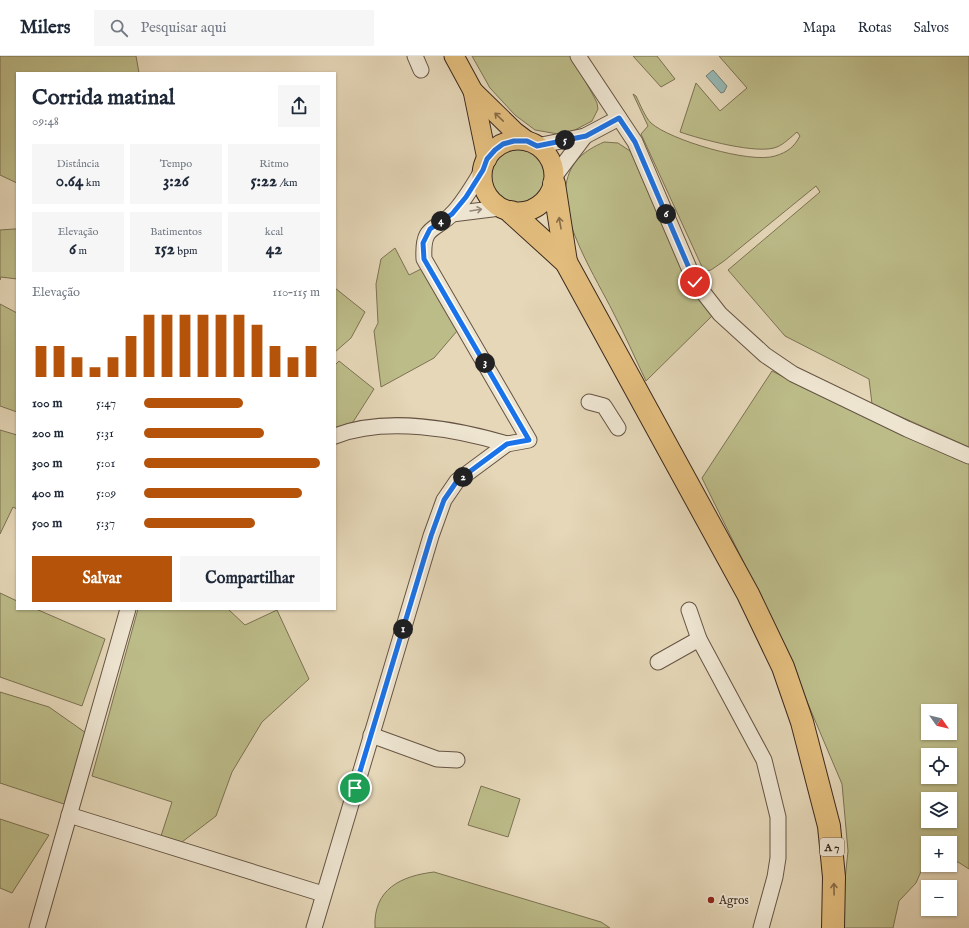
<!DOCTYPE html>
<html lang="pt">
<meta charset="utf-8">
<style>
body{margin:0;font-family:"IM FELL English",serif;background:#f6f6f7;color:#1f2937;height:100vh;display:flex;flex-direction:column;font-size:15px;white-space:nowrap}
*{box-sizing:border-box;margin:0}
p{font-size:13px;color:#747a83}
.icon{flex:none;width:22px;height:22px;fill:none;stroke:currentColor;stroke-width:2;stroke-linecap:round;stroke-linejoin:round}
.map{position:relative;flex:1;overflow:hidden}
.panel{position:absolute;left:16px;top:16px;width:320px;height:538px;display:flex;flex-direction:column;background:#fff;border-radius:0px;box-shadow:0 1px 3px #0004}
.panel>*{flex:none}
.needle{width:26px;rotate:124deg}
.buttons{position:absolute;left:921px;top:648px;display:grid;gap:8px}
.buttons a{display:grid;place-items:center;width:36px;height:36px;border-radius:0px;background:#fff;box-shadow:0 1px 3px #0004;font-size:20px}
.pin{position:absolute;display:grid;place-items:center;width:34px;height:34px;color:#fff;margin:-17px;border:2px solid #fff;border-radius:50%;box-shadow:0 1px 4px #0007}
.km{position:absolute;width:20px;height:20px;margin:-10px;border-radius:50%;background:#222;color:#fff;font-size:11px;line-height:20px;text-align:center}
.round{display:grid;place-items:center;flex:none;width:42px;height:42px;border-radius:0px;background:#f6f6f7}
.headline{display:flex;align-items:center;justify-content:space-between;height:68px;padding:0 16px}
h1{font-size:22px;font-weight:800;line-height:30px}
.figures{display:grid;grid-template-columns:repeat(3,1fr);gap:6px;height:68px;padding:4px 16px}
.figures div{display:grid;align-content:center;border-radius:0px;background:#f6f6f7;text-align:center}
.figures b{font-size:17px;font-weight:800}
.figures small{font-size:11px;font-weight:400}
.figures p{font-size:11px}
.chart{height:112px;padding:8px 16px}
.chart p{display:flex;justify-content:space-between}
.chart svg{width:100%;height:72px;margin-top:4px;stroke:#b45309;stroke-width:6}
.primary-button{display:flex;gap:8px;margin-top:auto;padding:8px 16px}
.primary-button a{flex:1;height:46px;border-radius:0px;background:#b45309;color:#fff;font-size:16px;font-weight:800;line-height:46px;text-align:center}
.primary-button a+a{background:#f6f6f7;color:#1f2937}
ul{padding:0 16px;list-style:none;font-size:13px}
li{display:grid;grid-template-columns:64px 48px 1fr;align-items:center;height:30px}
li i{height:10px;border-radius:5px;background:#b45309}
header{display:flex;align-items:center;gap:24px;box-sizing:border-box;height:56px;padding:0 20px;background:#fff;border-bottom:1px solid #e0e1e3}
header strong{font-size:19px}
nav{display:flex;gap:22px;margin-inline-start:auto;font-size:14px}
.search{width:280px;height:36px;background:#f6f6f7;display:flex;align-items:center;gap:10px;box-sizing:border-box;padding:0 14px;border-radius:0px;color:#747a83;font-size:15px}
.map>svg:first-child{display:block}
</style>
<header>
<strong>Milers</strong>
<div class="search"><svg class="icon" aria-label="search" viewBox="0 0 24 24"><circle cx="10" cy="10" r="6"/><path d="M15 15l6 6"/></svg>Pesquisar aqui</div>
<nav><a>Mapa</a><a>Rotas</a><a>Salvos</a></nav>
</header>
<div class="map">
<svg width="969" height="872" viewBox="0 0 969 872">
<rect width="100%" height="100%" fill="#e5d7b8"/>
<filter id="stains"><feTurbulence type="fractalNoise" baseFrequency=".005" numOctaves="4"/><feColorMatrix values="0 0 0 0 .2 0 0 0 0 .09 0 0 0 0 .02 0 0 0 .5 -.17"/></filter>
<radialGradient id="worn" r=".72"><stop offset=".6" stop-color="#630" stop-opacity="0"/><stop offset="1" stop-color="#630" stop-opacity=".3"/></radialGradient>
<g fill="#bcbc89" stroke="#7c7253" fill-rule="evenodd">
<path d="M0,0h136l3,17h-122v110l-17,-8z"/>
<path d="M472,0h99l22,39 4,8 1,6 -6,12 -19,10 -15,3 -23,-4 -20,-15 -25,-27z"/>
<path d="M633,0h24l18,23 -14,8z"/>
<path d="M719,0h250v391l-97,-43 -3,-25 -84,-43 -57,-66 92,-78 -4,-6 -92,75 -13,9 -5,1 -3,-2 -62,-135 7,-8 -15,-32 3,2c4,8 9,21 15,27 19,17 99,41 124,33 13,-4 19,-9 25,-20l-3,-4c-6,5 -13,12 -20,15 -19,8 -77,-8 -97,-15l16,-49 24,28 27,-23z"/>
<path d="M604,86l14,1 12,8 12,19 50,121 21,24 -67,66c-11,-23 -21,-46 -33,-69 -16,-32 -54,-92 -47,-127 4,-24 18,-34 38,-43z"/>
<circle cx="519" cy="121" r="28"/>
<path d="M14,173h3v50l-16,-2 -1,3v-50z"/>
<path d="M395,192l14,27 12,-6 36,62 -23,27 -53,29 -7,-56 4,-8 -2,-39 5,-25z"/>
<path d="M335,232l30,24 -14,26 -16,14z"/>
<path d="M0,248l17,9v99l-17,-6z"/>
<path d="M339,305l35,28 -21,33 -18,6v-63z"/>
<path d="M772,315l27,14 170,76v408l-11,-7h-8v-19h-22v17h-2l-10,23 -17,18 -6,27h-53l8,-77 -6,-67 -67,-158 -73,-148zM928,655h22v22h-22zM928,699h22v22h-22zM928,743h22v22h-22z"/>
<path d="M0,374l17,5v74l-4,-2 -13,27z"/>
<path d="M0,537l17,8v8h19l69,30 -23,67 -82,-29z"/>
<path d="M138,553h90l17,16 32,-15 32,69 -47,43 -30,50 -16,44 -34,26 -21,-6 11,-34 -80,-26z"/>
<path d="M0,636l49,15 37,26 -22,71 -64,-21z"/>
<path d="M481,730l39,13 -12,38 -40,-12z"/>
<path d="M0,763l49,16 -37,58 -12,-5z"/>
<path d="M434,816l167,50 9,6h-235c-2,-39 26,-52 59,-56z"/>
</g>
<path fill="#96b8b4" stroke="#727f78" d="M713,14l14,16 -3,6 -3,1 -15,-17z"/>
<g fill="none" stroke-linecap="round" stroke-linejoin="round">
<g stroke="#665444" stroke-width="17">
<g id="minor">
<path d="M415,0l6,14"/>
<path d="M578,0l57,86 60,140 25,32 45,41 28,19 114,55 62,27"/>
<path d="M537,90l48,-10 34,-18"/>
<path d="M554,121l31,-41"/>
<path d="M452,158l48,-6"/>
<path d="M589,346l15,4 14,22"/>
<path d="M335,380c51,-20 121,-7 172,8"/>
<path d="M689,554l10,29 65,121 14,57v41l-3,19 -14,51"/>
<path d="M658,606l41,-23"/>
<path d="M371,679l66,24 20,1"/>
<path d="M69,759l254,79"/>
<path d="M37,872l91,-319"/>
<path d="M314,872l117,-392 13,-36 13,-19 50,-37 22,-4 -105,-181c-2,-35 11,-27 29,-46 12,-13 21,-29 30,-44"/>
</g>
</g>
<g stroke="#3c291d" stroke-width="21">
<g id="major">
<path d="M454,0l19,35 42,41 12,9"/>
<path d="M473,35l14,68"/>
<circle cx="518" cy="120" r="36"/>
</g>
</g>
<g stroke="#3c291d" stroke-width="24">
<g id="highway">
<path d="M554,128l12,78"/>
<path d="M511,156l55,50 182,332 35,73 19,55 27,104 5,51 -1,51"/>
</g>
</g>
<use href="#minor" stroke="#eee5d1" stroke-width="15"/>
<use href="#major" stroke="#e2bc7c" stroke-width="19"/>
<use href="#highway" stroke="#e2bc7c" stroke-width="22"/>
</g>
<defs><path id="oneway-shaft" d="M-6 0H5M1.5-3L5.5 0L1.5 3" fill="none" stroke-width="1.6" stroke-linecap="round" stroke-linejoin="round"/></defs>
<g stroke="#876b48">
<use href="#oneway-shaft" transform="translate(499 61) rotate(-136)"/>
<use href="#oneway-shaft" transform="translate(560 167) rotate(-100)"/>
<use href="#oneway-shaft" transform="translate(834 833) rotate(-91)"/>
</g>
<use stroke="#958777" href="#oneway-shaft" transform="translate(476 154) rotate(-9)"/>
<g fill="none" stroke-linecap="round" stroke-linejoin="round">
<g stroke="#fff" stroke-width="8">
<path id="route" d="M355,732l76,-252 13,-36 13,-19 50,-37 22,-4 -105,-181 -1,-16 7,-14 22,-15 14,-17 17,-27 4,-11 8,-9 8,-6 11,-3h13l10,5 49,-10 33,-18 16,24 60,140"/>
</g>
<use href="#route" stroke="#1a73e8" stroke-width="5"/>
</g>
<circle fill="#8f2418" stroke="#eee5d1" stroke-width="1.5" cx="711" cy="844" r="4"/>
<g text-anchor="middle" stroke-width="4" stroke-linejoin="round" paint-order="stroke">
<rect fill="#eee5d1" stroke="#716153" stroke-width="1" x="820" y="782" width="24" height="18" rx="3"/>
<g font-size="11" font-weight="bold" fill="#3c291d">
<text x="832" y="795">A 7</text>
</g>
<g font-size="12" fill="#3c291d" stroke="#eee5d1" text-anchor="start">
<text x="719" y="848">Agros</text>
</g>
</g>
<rect width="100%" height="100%" filter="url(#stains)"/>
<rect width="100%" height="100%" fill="url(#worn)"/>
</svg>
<div class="buttons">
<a><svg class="needle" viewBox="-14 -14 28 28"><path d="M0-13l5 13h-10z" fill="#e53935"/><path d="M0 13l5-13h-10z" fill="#747a83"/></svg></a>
<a><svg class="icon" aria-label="locate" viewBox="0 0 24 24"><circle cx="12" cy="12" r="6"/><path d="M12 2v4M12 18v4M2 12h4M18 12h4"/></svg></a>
<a><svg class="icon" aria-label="layers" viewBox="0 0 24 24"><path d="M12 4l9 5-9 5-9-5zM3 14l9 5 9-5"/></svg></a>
<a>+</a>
<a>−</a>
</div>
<div class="pin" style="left:355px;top:732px;background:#1e9e55"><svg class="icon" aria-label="arrive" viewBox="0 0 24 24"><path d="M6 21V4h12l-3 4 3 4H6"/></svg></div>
<div class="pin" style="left:695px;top:226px;background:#d93025"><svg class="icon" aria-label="check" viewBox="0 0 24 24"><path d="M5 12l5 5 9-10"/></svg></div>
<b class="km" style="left:403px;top:573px">1</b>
<b class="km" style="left:463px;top:421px">2</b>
<b class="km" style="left:485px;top:307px">3</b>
<b class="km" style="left:441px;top:165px">4</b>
<b class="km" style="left:565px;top:84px">5</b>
<b class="km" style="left:666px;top:158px">6</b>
<section class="panel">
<div class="headline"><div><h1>Corrida matinal</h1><p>09:48</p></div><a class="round"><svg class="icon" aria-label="share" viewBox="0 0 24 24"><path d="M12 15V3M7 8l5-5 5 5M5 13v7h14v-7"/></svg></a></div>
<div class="figures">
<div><p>Distância</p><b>0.64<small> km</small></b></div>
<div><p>Tempo</p><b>3:26</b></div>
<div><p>Ritmo</p><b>5:22<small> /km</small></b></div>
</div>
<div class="figures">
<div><p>Elevação</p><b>6<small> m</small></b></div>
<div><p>Batimentos</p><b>152<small> bpm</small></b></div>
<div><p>kcal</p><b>42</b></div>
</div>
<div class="chart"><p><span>Elevação</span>110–115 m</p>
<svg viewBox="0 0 160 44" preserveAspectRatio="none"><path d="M5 44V25M15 44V25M25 44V32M35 44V38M45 44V32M55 44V19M65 44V6M75 44V6M85 44V6M95 44V6M105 44V6M115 44V6M125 44V12M135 44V25M145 44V32M155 44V25"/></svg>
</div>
<ul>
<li><b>100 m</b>5:47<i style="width:56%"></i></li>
<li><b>200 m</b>5:31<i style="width:68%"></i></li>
<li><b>300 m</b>5:01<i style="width:100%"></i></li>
<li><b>400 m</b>5:09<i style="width:90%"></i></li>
<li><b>500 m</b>5:37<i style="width:63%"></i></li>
</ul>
<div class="primary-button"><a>Salvar</a><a>Compartilhar</a></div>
</section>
</div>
